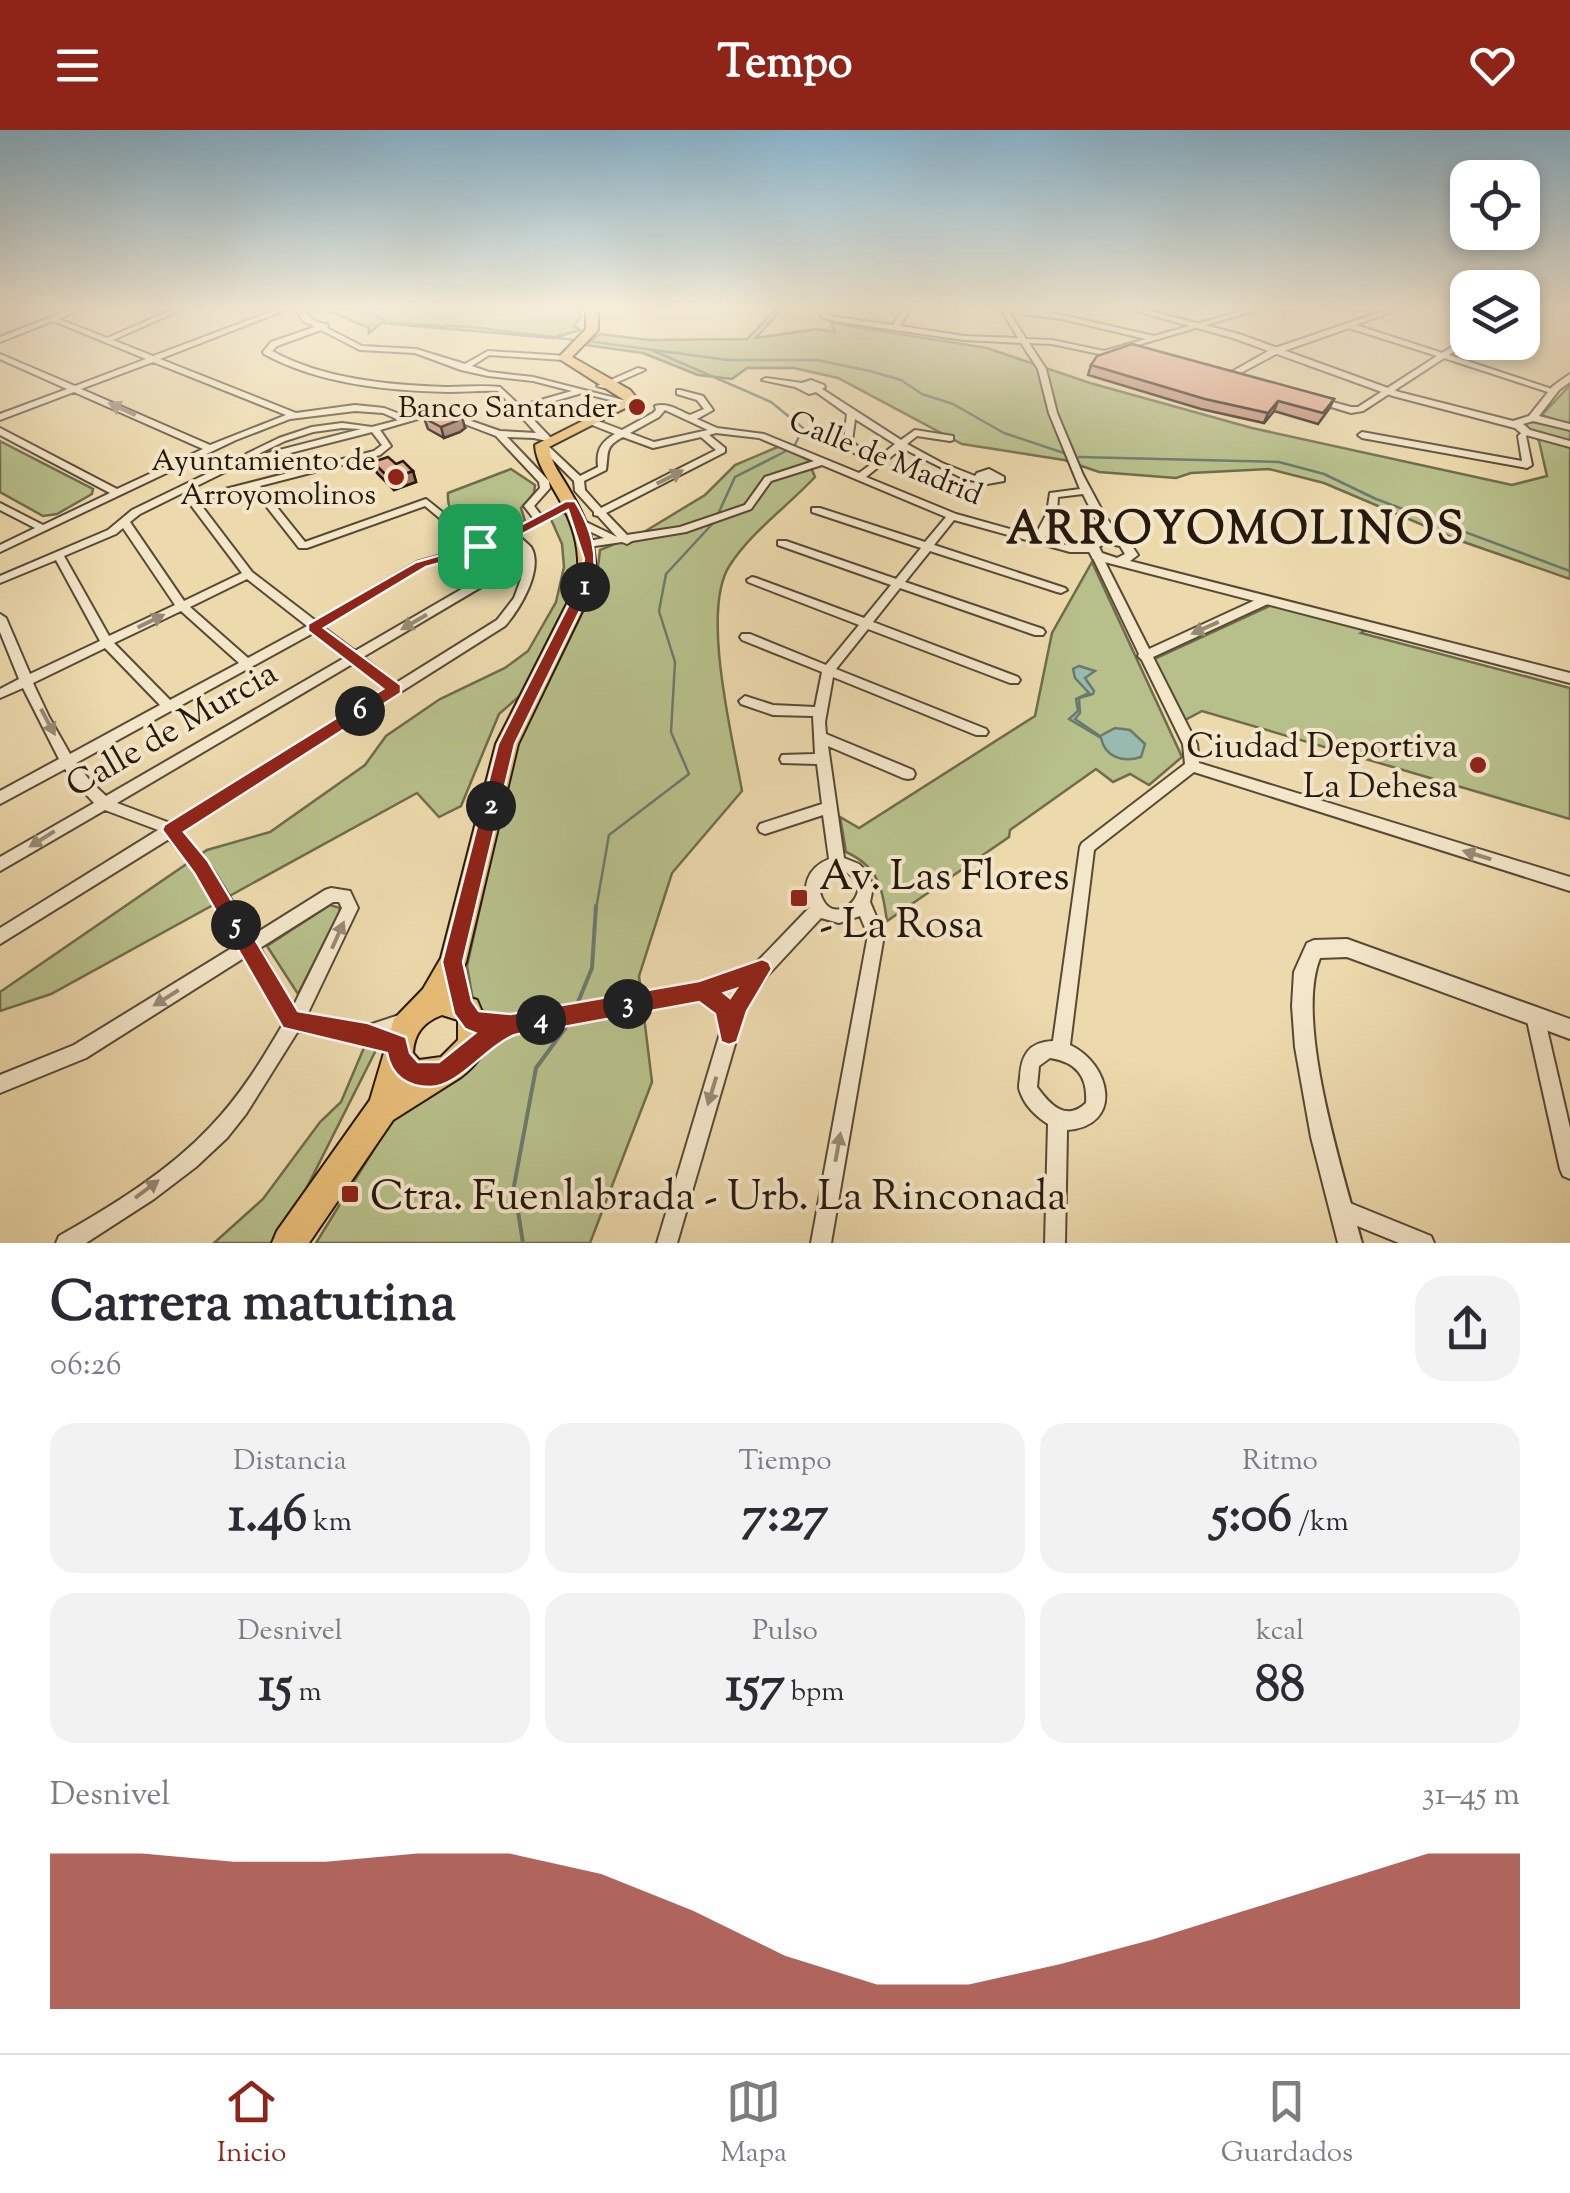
<!DOCTYPE html>
<html lang="es">
<meta charset="utf-8">
<style>
body{margin:0;font-family:"Sorts Mill Goudy",serif;background:#f2f2f3;color:#2b2b33;height:100vh;display:flex;flex-direction:column;font-size:38px;white-space:nowrap}
*{box-sizing:border-box;margin:0}
p{font-size:32px;color:#7c7c81}
.icon{flex:none;width:55px;height:55px;fill:none;stroke:currentColor;stroke-width:2;stroke-linecap:round;stroke-linejoin:round}
.map{position:relative;height:1113px;overflow:hidden}
.side{display:flex;flex-direction:column;background:#fff;flex:1}
.side>*{flex:none}
.tools{position:absolute;left:1450px;top:30px;display:grid;gap:20px}
.tools a{display:grid;place-items:center;width:90px;height:90px;border-radius:20px;background:#fff;box-shadow:0 5px 15px #0003;font-size:50px}
.pin{position:absolute;display:grid;place-items:center;width:85px;height:85px;color:#fff;margin:-42px;border-radius:20px;box-shadow:0 5px 15px #0006}
.km{position:absolute;width:50px;height:50px;margin:-25px;border-radius:50%;background:#222;color:#fff;font-size:28px;line-height:50px;text-align:center}
.round{display:grid;place-items:center;flex:none;width:105px;height:105px;border-radius:30px;background:#f2f2f3}
.headline{display:flex;align-items:center;justify-content:space-between;height:170px;padding:0 50px}
h1{font-size:55px;font-weight:800;line-height:75px}
.metrics{display:grid;grid-template-columns:repeat(3,1fr);gap:15px;height:170px;padding:10px 50px}
.metrics div{display:grid;align-content:center;border-radius:25px;background:#f2f2f3;text-align:center}
.metrics b{font-size:50px;font-weight:800}
.metrics small{font-size:28px;font-weight:400}
.metrics p{font-size:28px}
.chart{height:280px;padding:20px 50px}
.chart p{display:flex;justify-content:space-between}
.chart svg{width:100%;height:180px;margin-top:10px;fill:#8f2418;opacity:.7}
header{display:flex;justify-content:space-between;align-items:center;height:130px;padding:0 50px;background:#8f2418;color:#fff;font-size:45px;font-weight:800}
.dock{display:flex;justify-content:space-around;align-items:center;height:140px;border-top:2px solid #e1e1e2;background:#fff;font-size:28px;color:#7c7c81}
.dock a{display:grid;justify-items:center;gap:5px}
.dock .on{color:#8f2418}
.map>svg:first-child{display:block}
</style>
<header><svg class="icon" aria-label="menu" viewBox="0 0 24 24"><path d="M4 6h16M4 12h16M4 18h16"/></svg>Tempo<svg class="icon" aria-label="heart" viewBox="0 0 24 24"><path d="M12 20l-8-8c-3-5 5-10 8-4 3-6 11-1 8 4z"/></svg></header>
<div class="map">
<svg width="1570" height="1113" viewBox="0 0 1570 1113">
<rect width="100%" height="100%" fill="#ecd9ac"/>
<filter id="stains"><feTurbulence type="fractalNoise" baseFrequency=".002" numOctaves="4"/><feColorMatrix values="0 0 0 0 .2 0 0 0 0 .09 0 0 0 0 .02 0 0 0 .5 -.17"/></filter>
<radialGradient id="worn" r=".72"><stop offset=".6" stop-color="#630" stop-opacity="0"/><stop offset="1" stop-color="#630" stop-opacity=".3"/></radialGradient>
<g fill="#b7bf8a" stroke="#6f6c4c" stroke-width="2.5">
<path d="M325,179h252l4,7 -7,10 6,4 -27,8 -171,-15 -13,10v-5z"/>
<path d="M776,179h6l-26,29 61,-9 18,3 -4,-9 156,25 103,35 162,45 260,57 35,-9 -8,-35 -16,-17 4,-3 29,5 -1,-6 -13,-5 28,-30v194l-112,-39 -134,-57 -55,-14 -78,4 -15,5 -77,-6 -35,-12 -102,-16 -124,-66 -44,-10h-47l-15,11 -34,-4 -55,-22 -58,-8 15,-11 49,6 98,-1z"/>
<path d="M0,311l93,48 -1,5 -35,20 -14,2 -43,-24z"/>
<path d="M780,316l28,14 7,17c-27,29 -64,55 -85,88 -30,44 3,175 12,226l-70,82 -33,103 13,106 -62,161h-274l76,-123 68,-43 31,-28 1,-34 -18,-9 -7,-40 48,-215 81,-166 4,-35 44,-18 61,-37 30,-30z"/>
<path d="M511,339l24,16 -1,8 -13,15 4,13 -38,17c-22,-7 -41,-21 -39,-45z"/>
<path d="M558,382l13,3 10,41 -3,26 -54,110 -25,22 -38,92 -22,11 -22,-24 -366,201 -51,17v-19l207,-142 63,-18 95,-67 21,-29 54,-37 65,-31 23,-17 28,-49 8,-35 -2,-23 -12,-27z"/>
<path d="M1092,432l90,195 -33,28 -19,-11 -17,8 -17,-13 -86,61 -1,7 -122,84c-5,-33 -8,-54 -41,-69l-6,-35 19,11 176,-112 17,-83z"/>
<path d="M1272,475l94,25 -5,3 209,55v131l-368,-108 -17,9 -31,-61z"/>
<path d="M330,775l10,3 -1,5 -41,81 -31,-48z"/>
<path d="M366,913l11,5 -82,163 -22,32h-59l49,-44 57,-77 21,-20z"/>
</g>
<path fill="#99baae" stroke="#6b7a6e" stroke-width="2.5" d="M1079,536l16,5 -10,7 9,13 -1,3 -14,4 1,15 -5,6 25,17 15,-8 15,2 15,14 -4,13c-18,6 -36,0 -40,-19l-32,-19 9,-8 -2,-12 13,-6 -14,-15 -2,-9z"/>
<g fill="none" stroke-linecap="round" stroke-linejoin="round">
<g stroke="#6b7a6e" stroke-width="2.5">
<path d="M362,179l26,14 84,4 102,13"/>
<path d="M587,211l141,19h89l53,11 31,9 21,14 31,10 51,29 63,21"/>
<path d="M654,221l117,51 32,26 -9,19 -59,30 -17,37"/>
<path d="M1079,327l200,5 45,12 52,25 194,72"/>
<path d="M596,779l13,-74 80,-61 -18,-42 4,-70 -16,-51 7,-37 49,-53"/>
</g>
<g stroke="#6b7a6e" stroke-width="4">
<path d="M576,877l16,-39 4,-62"/>
<path d="M523,1113l-9,-57 22,-118 33,-45"/>
</g>
<g stroke="#584936" stroke-width="4">
<g id="minor">
<path d="M71,179h10l-22,10 48,19 67,-29h9l-70,31 40,16 125,-47h10l-128,50 136,54 59,-8 29,3 24,9 20,-5v4l-48,14 11,16 -11,9 -120,31 45,56 121,-43 56,45 52,-25 -10,-13 16,-18 -1,-6 -43,-46 -52,-20 7,-2 49,17 36,2 -38,-42c-16,-1 -32,1 -48,1 -62,-1 -131,-8 -186,-38l-1,-2 8,-10 44,-15 -12,-6 -7,-12h7c6,9 14,15 25,15l-1,4 35,18 54,3 49,15 23,-13 79,5v4h-3l-75,-5 -17,11 17,6 44,5 102,26 -4,2 -49,-12 -58,17 27,28v4l-17,-4 -27,-1 42,44 1,7 -16,18 7,9 26,-13h6l2,2 -57,31c1,1 12,11 13,12 13,22 -11,62 -26,79l-324,205 32,39 40,65 72,-45 6,-2 19,3 8,17 -51,107 62,10 39,-13 6,3 3,6 -3,6 -20,7 10,5 3,6 -3,6 -6,3 -29,-11 -71,-12 -52,83 -19,24 -31,29 -42,32 -68,44h-30l3,-7c53,-30 110,-65 152,-110 29,-30 51,-66 72,-102l-36,-68 -161,102 -86,35v-18l74,-30 166,-102 -38,-64 -33,-40 -169,105v-16l158,-98 -53,-20 -105,61v-14l94,-54 -12,-13 -17,-21 -65,35v-13l59,-32 -36,-71 -23,10v-9l19,-10 -19,-47v-18l6,4 24,56 70,-33 -44,-81 -56,23v-7l108,-46 24,-20 97,-47 132,-34 -19,-1 -29,4 -28,9 -31,15 -8,-2 33,-16 33,-11 30,-4 30,4 27,-7 -16,-7 -28,-2 -65,8 -54,21 -236,112v-7l35,-17 -35,-18v-7l43,22 67,-32 -110,-58v-7l117,61 86,-40 -129,-57 -74,28v-6l67,-25 -67,-30v-5l75,32 71,-27 -93,-38 -53,21v-5zM321,200l39,20 55,3 46,17 27,6 45,5 39,10 -52,15 -20,-19c-18,-2 -36,0 -54,0 -59,-2 -123,-8 -174,-36l5,-5zM153,232l133,53 -76,30 -129,-56zM372,302l10,13 -8,6 -180,46 -7,-1v4l55,73 -58,28 -54,-79 10,-8 95,-47zM252,358l47,60h8l118,-42 48,40 -56,16 -101,59 -64,-49 -54,-71zM123,398l52,77 -66,31 -45,-80 52,-22zM510,409l11,10 1,5 -167,97 -32,-24 102,-61 72,-20zM522,433l-1,16 -7,19 -17,22 -101,63 -33,-26zM247,449l60,47 -59,32 -58,-51zM181,481l58,52 -69,37 -56,-57zM315,502l31,25 -240,139 -15,-14 -15,-19zM105,518l55,57 -90,49 -21,-37 -16,-34zM354,533l32,26 -216,134 -53,-20zM333,772h6l3,6 -49,99 -33,-59z"/>
<path d="M821,179h7l-1,6 7,2 59,8 10,-16h7l-10,17 64,10 54,2 -16,-27 -5,-2h21l44,6 92,21 95,-27h11l-156,46 -52,-11 -23,-1 17,26 11,44 26,62 22,41 18,25 -5,3c-16,-11 -26,-32 -35,-50l-25,3 -1,16 -13,26 26,7 26,2v4h-26l-116,-32 -20,25 131,43 2,2 -6,3 -4,-1 -127,-41 -25,31 138,47 2,3 -2,3h-8l-135,-47 -27,34 145,55 2,3 -2,3h-8l-142,-54 -32,40 150,60 2,3 -2,3h-10l-143,-58 -8,45 1,12 87,36 2,4 -2,4 -5,1 -5,-1 -75,-32 16,112 15,6 9,9 5,14 -3,15 14,33 -53,308h-20l57,-308 -8,-19 -21,7 -18,-5 -53,57 -23,35 -68,233h-20l64,-213c-3,-15 -7,-23 -22,-30l-188,34 -37,-3 -6,-3 -3,-6 3,-6 6,-3 37,3 188,-32 57,-21 54,-56c-9,-20 -3,-39 19,-48l-6,-44 -58,19 -5,-2 -2,-4 2,-4 62,-20 -5,-40 -35,-1 -2,-4 2,-4 33,-1 -2,-38 -40,-1 -32,-11 -2,-3 6,-5 28,9 42,2 7,-35 -80,-32 -2,-3 2,-3h8l76,31 33,-40 -111,-43 -1,-2 5,-3 4,1 108,40 27,-33 -113,-40v-4h8l110,38 25,-31 -109,-36v-4h8l105,34 21,-25 -124,-52 -51,16 -20,28 -65,23 -54,9 -5,3 -5,-2 -34,5 -4,-1v-4l20,-4 -26,-12v-4h8l31,15 -19,-21 -4,-1v-3l-19,-21 -1,-10 -36,-36 7,-2 35,33 18,-9c-2,-17 3,-25 17,-33l-28,-11v-4h6l29,11 31,-17 3,-3 -1,-4c12,-4 23,4 35,9l14,-6 -7,-9 -20,-6v-4h3l23,6 10,14 -16,9 20,9 47,6 95,39 15,-11 -20,-9 -10,-12 3,-27 -31,-22 -7,2 -14,-7 -33,-7 4,-2 36,5 9,-3 13,5 1,2 -3,2 79,51 14,-10 38,6v4l-3,1 -33,-5 -10,8 35,19 33,13 2,-3 12,-4 15,8v4l-17,3 -25,-6 -60,-30 -36,29 90,37 79,22 12,-23 3,-20 30,-4 -31,-76 -11,-44 -17,-26 -57,-3 -130,-19 -13,-4zM1009,182l53,7 84,20 -42,12 -52,-11 -26,-1zM665,280l43,20 -54,12 -24,-9 29,-16zM855,289l40,25 -16,13 -19,-8 -8,-8zM716,303l43,5 55,23 -49,16 -20,28 -65,22 -53,8 -21,-22 119,-61v-4l-16,-13zM623,307l30,11 48,-11 15,13 -115,58 -16,-18 -1,-9 22,-11c3,-18 -2,-23 17,-33zM841,740c42,14 -5,61 -19,28 -7,-15 6,-27 19,-28zM742,854l-12,19 -11,-10z"/>
<path d="M1389,179h10l-43,16 86,28 26,-16v5l-19,13 109,36 -7,2 -107,-35 -81,53 -12,2 -36,-11 -1,-2 4,-2 33,9h7l79,-51 -88,-28 -71,25 -45,24 -7,-2 46,-26z"/>
<path d="M638,238l7,2 -41,18 -7,-2z"/>
<path d="M1526,299l4,3 -4,4 6,29 -5,3 -165,-30 -4,-3 4,-3 160,29 -4,-25z"/>
<path d="M1097,423l5,3 47,93 113,-52 4,-1 6,4 -2,3 -117,54 44,87 2,19 371,114v14l-376,-119 -100,78 -24,195c41,19 54,81 -3,85l-2,113h-20l3,-119c-11,-7 -22,-17 -27,-30 -3,-7 -2,-8 -1,-16 1,-22 8,-36 33,-37l27,-194 2,-4 103,-79 -2,-20 -41,-84 -4,-4 1,-2 -47,-98zM1050,928c26,4 38,18 36,45 -20,19 -36,2 -49,-16l2,-21z"/>
<path d="M1535,877l6,3 3,6 26,112v51l-7,-3 -3,-7 -34,-153 3,-6z"/>
<path d="M1340,1069l91,37 3,7h-35l-66,-27 -3,-7 3,-7z"/>
</g>
</g>
<g stroke="#584936" stroke-width="4">
<g id="tertiary">
<path d="M1129,179h14l96,25 160,58 114,29 16,-5 24,-30 17,-12v8l-11,8 -20,26 31,8v6l-37,-9 -10,3 7,6 40,11v6l-48,-13 -7,-6 -122,-32 -160,-58z"/>
<path d="M1103,405l25,5 10,15 -8,6 440,112v10l-477,-124 -7,-13zM1105,413l15,3 5,8 -8,4 -15,-5 -3,-6z"/>
<path d="M1347,809l223,80v20l-223,-82 -27,1c-26,64 24,217 42,285h-24l-27,-106 -16,-90 -3,-41 2,-34 13,-29 7,-3z"/>
</g>
</g>
<g stroke="#27190e" stroke-width="4">
<path id="primary" d="M586,179h12v21l-26,27 58,33 9,11 -90,46c2,17 13,29 21,44 18,30 28,58 25,93l-77,160 -52,218 -15,30 26,8c15,33 14,54 -16,77l-68,43 -84,123h-37l5,-12 93,-131 24,-81 29,-30 18,-31 55,-214 81,-160c5,-36 -5,-64 -23,-94 -8,-15 -18,-28 -19,-45l89,-45 -66,-42 28,-29zM442,885l16,5v20l-17,17 -22,3 -6,-7c1,-20 11,-31 29,-38z"/>
</g>
<use href="#minor" fill="#f3e6c9" fill-rule="evenodd"/>
<use href="#tertiary" fill="#f3e6c9" fill-rule="evenodd"/>
<use href="#primary" fill="#e6bc76" fill-rule="evenodd"/>
</g>
<g fill="#c2917e" stroke="#27190e" stroke-width="2.5">
<path d="M1091,235l243,34 -5,10 -11,15 -44,-13 -10,12 -63,-14 -113,-34z"/>
<path d="M424,288l41,10 -5,4 -16,6 -16,-9z"/>
<path d="M373,332l23,2 17,7 3,11 -22,8 -17,-17z"/>
</g>
<g fill="#9e7666" stroke="#27190e" stroke-width="2.5">
<path d="M1278,271l-4,10 -10,12 4,-10z"/>
<path d="M462,287l3,11 -5,4 -16,6 -3,-11z"/>
<path d="M413,341l3,11 -22,8 -4,-11z"/>
</g>
<g fill="#e2a992" stroke="#27190e" stroke-width="2.5">
<path d="M1132,214l202,55 -11,14 -45,-12 -10,12 -63,-14 -114,-34 6,-9z"/>
<path d="M439,281l23,6 -5,4 -16,6 -17,-9z"/>
<path d="M388,327l8,7 7,-3 10,10 -23,8 -17,-17z"/>
</g>
<defs><path id="oneway-solid" d="M-6-.8H1V-3.2L6.5 0L1 3.2V.8H-6Z" transform="scale(2.5)"/></defs>
<g fill="#978a75">
<use href="#oneway-solid" transform="translate(122 279) rotate(-156)"/>
<use href="#oneway-solid" transform="translate(670 347) rotate(-27)"/>
<use href="#oneway-solid" transform="translate(151 491) rotate(-26)"/>
<use href="#oneway-solid" transform="translate(414 492) rotate(150)"/>
<use href="#oneway-solid" transform="translate(1205 498) rotate(156)"/>
<use href="#oneway-solid" transform="translate(48 592) rotate(62)"/>
<use href="#oneway-solid" transform="translate(42 709) rotate(148)"/>
<use href="#oneway-solid" transform="translate(1477 725) rotate(-163)"/>
<use href="#oneway-solid" transform="translate(338 805) rotate(-66)"/>
<use href="#oneway-solid" transform="translate(166 868) rotate(148)"/>
<use href="#oneway-solid" transform="translate(712 961) rotate(107)"/>
<use href="#oneway-solid" transform="translate(838 1017) rotate(-80)"/>
<use href="#oneway-solid" transform="translate(147 1059) rotate(-37)"/>
</g>
<linearGradient id="sky" x2="0" y2="1"><stop stop-color="#88b6d1"/><stop offset="0.53" stop-color="#f6eeda"/><stop offset="1" stop-color="#f6eeda" stop-opacity="0"/></linearGradient>
<rect width="1570" height="335" fill="url(#sky)"/>
<path fill="#8f2418" stroke="#fff" stroke-width="2.5" fill-rule="evenodd" d="M566,371h9c17,28 23,52 18,83l-78,160 -52,218 9,39 7,10 32,3 188,-33 63,-22 7,3 3,7 -25,42 -10,31 -8,3 -8,-3 -6,-28 -16,-12c-44,8 -87,16 -130,24 -17,3 -38,4 -54,9 -29,11 -56,52 -85,52 -22,0 -39,-11 -43,-34l-104,-25 -89,-155 -32,-43 2,-5 219,-136 -75,-58v-7l108,-62 74,-21zM568,380l16,49 -5,25 -81,160 -56,218 12,52 11,15 10,4 -36,29h-21l-8,-9 -4,-16 -38,-14 -70,-12 -90,-150 -24,-29 217,-139v-8l-77,-57 102,-61 72,-20zM736,859l-6,9 -6,-5z"/>
<g fill="#8f2418" stroke="#f3e6c9" stroke-width="4">
<circle cx="637" cy="277" r="10"/>
<circle cx="396" cy="347" r="10"/>
<circle cx="1478" cy="635" r="10"/>
<rect x="789" y="758" width="20" height="20" rx="5"/>
<rect x="340" y="1054" width="20" height="20" rx="5"/>
</g>
<g text-anchor="middle" stroke-width="8" stroke-linejoin="round" paint-order="stroke">
<g font-size="30" fill="#27190e" stroke="#f3e6c9" text-anchor="end">
<text x="617" y="287">Banco Santander</text>
<text x="376" y="340">Ayuntamiento de<tspan x="376" dy="34">Arroyomolinos</tspan></text>
</g>
<g font-size="30" fill="#27190e" stroke="#f3e6c9">
<text transform="translate(886 327) rotate(22)" y="10">Calle de Madrid</text>
</g>
<g font-size="35" fill="#27190e" stroke="#f3e6c9">
<text transform="translate(171 598) rotate(-30)" y="12">Calle de Murcia</text>
</g>
<g font-size="35" fill="#27190e" stroke="#f3e6c9" text-anchor="end">
<text x="1458" y="627">Ciudad Deportiva<tspan x="1458" dy="40">La Dehesa</tspan></text>
</g>
<g font-size="42" fill="#27190e" stroke="#f3e6c9" text-anchor="start">
<text x="819" y="759">Av. Las Flores<tspan x="819" dy="48">- La Rosa</tspan></text>
<text x="370" y="1079">Ctra. Fuenlabrada - Urb. La Rinconada</text>
</g>
<g font-size="45" font-weight="bold" letter-spacing="2.5" fill="#27190e" stroke="#f3e6c9">
<text x="1236" y="413">ARROYOMOLINOS</text>
</g>
</g>
<rect width="100%" height="100%" filter="url(#stains)"/>
<rect width="100%" height="100%" fill="url(#worn)"/>
</svg>
<div class="tools">
<a><svg class="icon" aria-label="locate" viewBox="0 0 24 24"><circle cx="12" cy="12" r="6"/><path d="M12 2v4M12 18v4M2 12h4M18 12h4"/></svg></a>
<a><svg class="icon" aria-label="layers" viewBox="0 0 24 24"><path d="M12 4l9 5-9 5-9-5zM3 14l9 5 9-5"/></svg></a>
</div>
<div class="pin" style="left:480px;top:416px;background:#1e9e55"><svg class="icon" aria-label="arrive" viewBox="0 0 24 24"><path d="M6 21V4h12l-3 4 3 4H6"/></svg></div>
<b class="km" style="left:585px;top:457px">1</b>
<b class="km" style="left:491px;top:676px">2</b>
<b class="km" style="left:628px;top:874px">3</b>
<b class="km" style="left:541px;top:890px">4</b>
<b class="km" style="left:236px;top:795px">5</b>
<b class="km" style="left:360px;top:581px">6</b>
</div>
<section class="side">
<div class="headline"><div><h1>Carrera matutina</h1><p>06:26</p></div><a class="round"><svg class="icon" aria-label="share" viewBox="0 0 24 24"><path d="M12 15V3M7 8l5-5 5 5M5 13v7h14v-7"/></svg></a></div>
<div class="metrics">
<div><p>Distancia</p><b>1.46<small> km</small></b></div>
<div><p>Tiempo</p><b>7:27</b></div>
<div><p>Ritmo</p><b>5:06<small> /km</small></b></div>
</div>
<div class="metrics">
<div><p>Desnivel</p><b>15<small> m</small></b></div>
<div><p>Pulso</p><b>157<small> bpm</small></b></div>
<div><p>kcal</p><b>88</b></div>
</div>
<div class="chart"><p><span>Desnivel</span>31–45 m</p>
<svg viewBox="0 0 160 44" preserveAspectRatio="none"><path d="M0 44V6L10 6L20 8L30 8L40 6L50 6L60 11L70 20L80 31L90 38L100 38L110 33L120 27L130 20L140 13L150 6L160 6V44z"/></svg>
</div>
</section>
<nav class="dock">
<a class="on"><svg class="icon" aria-label="home" viewBox="0 0 24 24"><path d="M3 11l9-7 9 7M6 9v11h12V9"/></svg>Inicio</a>
<a><svg class="icon" aria-label="map" viewBox="0 0 24 24"><path d="M3 6l6-2 6 2 6-2v14l-6 2-6-2-6 2zM9 4v14M15 6v14"/></svg>Mapa</a>
<a><svg class="icon" aria-label="saved" viewBox="0 0 24 24"><path d="M7 4h10v16l-5-4-5 4z"/></svg>Guardados</a>
</nav>
